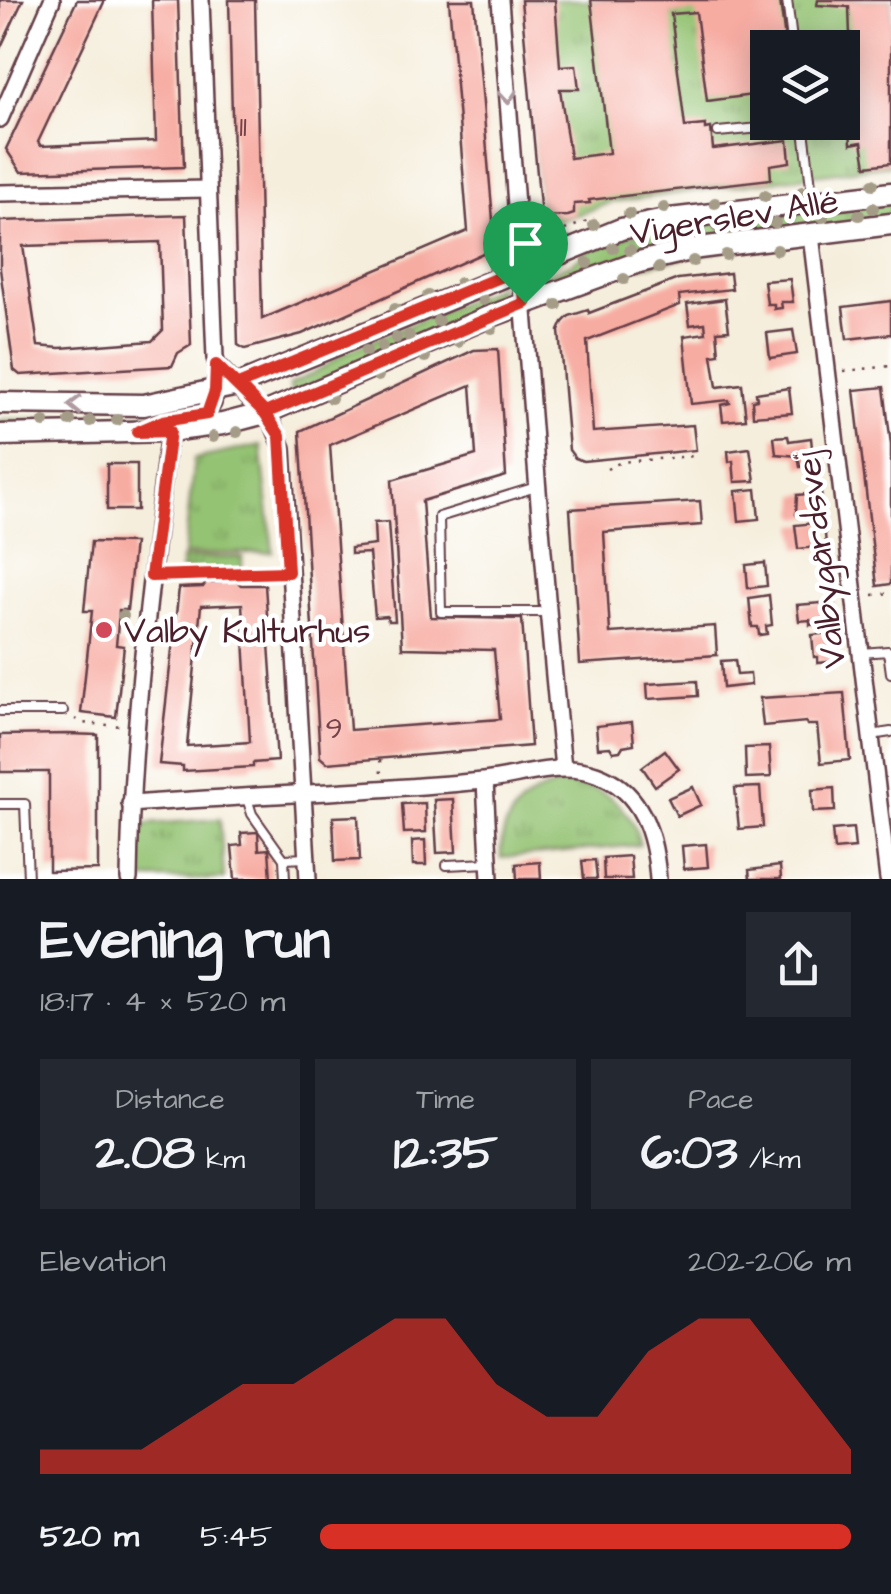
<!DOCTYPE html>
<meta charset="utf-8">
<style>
body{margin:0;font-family:"Architects Daughter",sans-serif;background:#242831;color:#f1f3f6;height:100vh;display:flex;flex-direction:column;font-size:38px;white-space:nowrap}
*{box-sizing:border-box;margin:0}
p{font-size:32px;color:#9ea1a6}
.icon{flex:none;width:55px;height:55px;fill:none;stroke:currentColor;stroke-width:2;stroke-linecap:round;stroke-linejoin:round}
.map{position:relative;height:879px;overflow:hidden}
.side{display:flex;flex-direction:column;background:#171b24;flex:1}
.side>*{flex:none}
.controls{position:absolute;left:750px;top:30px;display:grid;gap:20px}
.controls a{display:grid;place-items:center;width:110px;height:110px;border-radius:0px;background:#171b24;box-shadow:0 5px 25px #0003;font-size:50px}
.pin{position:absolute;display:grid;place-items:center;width:85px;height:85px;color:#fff;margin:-102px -42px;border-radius:50% 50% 50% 0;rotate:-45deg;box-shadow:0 0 10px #0007}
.pin .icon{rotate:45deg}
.round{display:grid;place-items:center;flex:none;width:105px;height:105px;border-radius:0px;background:#242831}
.headline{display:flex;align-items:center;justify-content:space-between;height:170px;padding:0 40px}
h1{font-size:55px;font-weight:800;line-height:75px}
.figures{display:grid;grid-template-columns:repeat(3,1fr);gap:15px;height:170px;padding:10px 40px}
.figures div{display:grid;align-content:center;border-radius:0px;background:#242831;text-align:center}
.figures b{font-size:50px;font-weight:800}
.figures small{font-size:28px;font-weight:400}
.figures p{font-size:28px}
.chart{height:280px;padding:20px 40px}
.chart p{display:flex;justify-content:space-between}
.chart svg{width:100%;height:180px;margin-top:10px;fill:#d93025;opacity:.7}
ul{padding:0 40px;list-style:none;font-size:32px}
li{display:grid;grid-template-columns:160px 120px 1fr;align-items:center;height:75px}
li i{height:25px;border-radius:12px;background:#d93025}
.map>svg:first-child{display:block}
</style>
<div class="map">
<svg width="891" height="879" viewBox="0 0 891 879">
<defs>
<pattern id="grass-tufts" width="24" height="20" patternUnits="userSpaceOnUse" patternTransform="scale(2.5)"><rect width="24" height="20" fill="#94c373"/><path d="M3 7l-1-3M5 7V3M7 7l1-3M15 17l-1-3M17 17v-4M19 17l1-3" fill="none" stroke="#7b9e5f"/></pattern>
</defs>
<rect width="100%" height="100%" fill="#fff"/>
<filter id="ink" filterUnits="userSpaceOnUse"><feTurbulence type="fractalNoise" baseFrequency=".01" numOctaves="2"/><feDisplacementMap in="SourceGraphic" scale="20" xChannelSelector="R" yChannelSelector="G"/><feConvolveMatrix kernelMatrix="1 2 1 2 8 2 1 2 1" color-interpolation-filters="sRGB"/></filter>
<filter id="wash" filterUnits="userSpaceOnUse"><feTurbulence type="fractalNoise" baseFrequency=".0048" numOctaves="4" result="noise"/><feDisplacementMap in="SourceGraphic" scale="40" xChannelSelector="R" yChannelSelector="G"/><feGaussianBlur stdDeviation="2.25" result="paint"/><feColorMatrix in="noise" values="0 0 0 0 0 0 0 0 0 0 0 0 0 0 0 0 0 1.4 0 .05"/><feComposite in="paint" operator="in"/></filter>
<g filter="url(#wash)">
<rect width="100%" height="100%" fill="#f5eedc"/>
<g fill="url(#grass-tufts)" stroke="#6f714f" stroke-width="2.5" fill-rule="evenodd">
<path d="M523,0h368v165l-279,37 -63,23 -8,-8zM768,48h74v74h-74z"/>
<path d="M891,201v16l-354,70 1,-8 34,-16 22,-16 47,-15z"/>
<path d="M497,287l4,17 -209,89 -3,-8 31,-15 24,-17z"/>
<path d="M189,409l1,5 -35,3 -18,6 -137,4v-7l140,-5z"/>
<path d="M261,445l12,107 -89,3 10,-96z"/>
<path d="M242,557v13h-61l1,-12z"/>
<path d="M561,784c42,0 70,20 79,61l-139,13c-2,-40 23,-65 60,-74z"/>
<path d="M220,819l4,60h-88l-1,-54z"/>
</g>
<g id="blocks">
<g fill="#f7aca2" fill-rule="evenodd">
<path d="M0,0h23l-23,49z"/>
<path d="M77,0h28l-67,142 3,4 115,-5 -4,-141h26l6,167 -163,5 -15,-23z"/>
<path d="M229,0h26l7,319 206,-88 -19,-231h25l21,243 -3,6 -190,85 -57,15 -7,-4z"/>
<path d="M521,0h34l5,66 16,-1 3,24h-19l10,69 39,-5 -18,-153h189l6,48h-18v45l-61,8 -11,-89 -25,2 14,113 20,-2v4l6,-1 2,21 75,-9 2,22 -20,3 1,14 -182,21 1,3 -16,1v10l-6,2 -27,1z"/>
<path d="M818,0h73v163l-25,3 -4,-24 -11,2 -2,-30 -7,1v-48l9,-2 -2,-58 -32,-2z"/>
<path d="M186,215l5,130 -13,8 -6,13 -152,9 -6,-5 -14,-101v-48zM160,242l3,88 -11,11 -92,7 -22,-2 -15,-100z"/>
<path d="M730,273l2,16 -53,6 1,10 -93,36 6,91 100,-7 3,25 -113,11 -8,-3 -6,-8 -10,-119 4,-9 6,-6 19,-6 1,3 89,-34z"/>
<path d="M790,279l3,23h-12l1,6 -8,1v-5h-7l-3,-23z"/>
<path d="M725,299l4,31 -12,1 2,23 -7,1 5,32 25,-3 4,35 -23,2 -2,-16 9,-2 -1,-3 -38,4 -7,-68 22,-3 -1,-10 -15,2 -3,-21z"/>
<path d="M891,301v33l-44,5 -4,-32z"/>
<path d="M793,330l4,24 -27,4 -3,-25z"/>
<path d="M498,349l8,127 -84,25 9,116 91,2 9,127 -204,17 -7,-6 -20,-326 174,-81zM471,385l5,70 -84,25 10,168 92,2 6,69 -150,11 -20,-285z"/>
<path d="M884,387l7,58v139l-14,2 -23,-196z"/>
<path d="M789,388l3,25 -39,3 -1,-16 5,-1 -1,-6z"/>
<path d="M788,436l1,5 22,-3 3,28 -14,1 -2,-11 -22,-2 -2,-17z"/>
<path d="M750,448l5,33 -20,1 -2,-21 -4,1 -1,-11z"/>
<rect x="107" y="464" width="30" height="46"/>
<path d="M756,489l3,30 -20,2 -3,-30z"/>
<path d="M821,493l3,22 -25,3 -3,-4 1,-19z"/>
<path d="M700,501l2,24 -98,7 6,101 105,-7 2,29 -137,9 -10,-155z"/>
<path d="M388,522l7,99h-7l-1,-5 -12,1 -6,-64 -18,1v-6l24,-3 -1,-22z"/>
<path d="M824,522l2,24 -28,3 -3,-24z"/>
<path d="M91,542l43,1 -7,67h-8l-2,25 -1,10 8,1 -8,71 -35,-4 11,-102h-8z"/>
<path d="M765,563l2,23 -19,2 -2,-23z"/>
<path d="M208,580l4,3 23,-3 6,5h24l12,176 -24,2v4l-70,4v-5l-24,-2 20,-176 24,-1zM242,604l8,138 -63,4 14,-140z"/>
<path d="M769,595l3,30 -6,1 1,8 -8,1 -1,-8h-6l-3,-29z"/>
<path d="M834,602l2,20 -26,3v-5l-11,1 -2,-16z"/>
<path d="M837,632l1,29 -20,2v-6h-4l-2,-22z"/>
<path d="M735,660l2,15 13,-1 1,11 -28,3 -2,-27z"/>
<path d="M697,681l1,15 -50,3 -1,-15z"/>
<path d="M844,693l6,67 -29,3 -4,-38h-10l-1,-3 -43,4 -3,-28z"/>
<path d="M632,722l2,22 -11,2 -3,5 -7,1 -3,-5 -12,1 -2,-22z"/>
<path d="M68,734l30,1v135l-49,1v-99h-49v-37z"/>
<path d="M769,747l2,30 -25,1 -1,-30z"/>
<path d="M665,750l14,19 -24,17 -13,-19z"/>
<path d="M693,787l8,18 -24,11 -9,-18z"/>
<path d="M760,787l3,40 -24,2 -4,-41z"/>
<path d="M834,788l1,23 -22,1 -1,-22z"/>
<path d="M453,799l3,53 -19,1 -3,-53z"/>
<path d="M425,803l1,29 -22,1 -2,-29z"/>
<path d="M358,816l2,44 -25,1 -2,-44z"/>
<path d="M853,828l2,20 -21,2 -2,-20z"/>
<path d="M258,832l1,18 10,-1 2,30h-36l-3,-33 10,-1 -1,-12z"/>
<path d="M425,840l1,25h-13l-1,-24z"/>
<path d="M706,844l2,23 -24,2 -2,-23z"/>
<path d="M630,856l2,23h-28l-1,-21z"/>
<path d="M595,860l2,19h-13l-2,-18z"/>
<path d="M540,862l1,17h-24l-1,-15z"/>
<path d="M780,866l1,13h-31l-1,-9z"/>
</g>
</g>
</g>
<g filter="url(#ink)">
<use href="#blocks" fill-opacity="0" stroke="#643e46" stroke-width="2.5"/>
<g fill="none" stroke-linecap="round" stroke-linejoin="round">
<g stroke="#643e46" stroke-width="12">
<g id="service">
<path d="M787,0l6,48"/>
<path d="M803,122l10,80"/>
<path d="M718,132l85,-8"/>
<path d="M536,487l-97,30 2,95h106"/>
<path d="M861,653l27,-2 3,22"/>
<path d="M0,711h63"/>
<path d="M871,735l20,-3"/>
<path d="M246,795l6,19 32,45 23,-1"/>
<path d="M0,804h25l3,75"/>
<path d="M284,859l1,20"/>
<path d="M447,865l41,-2"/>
</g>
</g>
<g stroke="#643e46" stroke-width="20">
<g id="minor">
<path d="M201,0l14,358 2,7 55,57 11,26 25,431"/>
<path d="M500,0c21,256 37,513 63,768"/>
<path d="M0,119l52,-119"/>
<path d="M0,193l208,-4"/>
<path d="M811,235l77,644"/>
<path d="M145,429l18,-8 44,-8 6,-10 2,-21"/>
<path d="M485,781l5,98"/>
<path d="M130,804c118,-9 236,-12 353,-23 37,-4 77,-20 113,-7 46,16 59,61 62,105"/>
<path d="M129,879c2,-150 22,-299 40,-448"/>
</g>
</g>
<g stroke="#643e46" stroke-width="25">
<g id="tertiary">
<path d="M0,403l144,2 94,-20 383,-156 49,-10 221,-26"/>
<path d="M0,435l169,-4 54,-7 42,-11 221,-95 153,-56 60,-14 192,-24"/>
</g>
</g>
<g stroke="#643e46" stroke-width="2.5" stroke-dasharray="2.5 8" stroke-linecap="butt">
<path d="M555,234l39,-16"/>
<path d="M844,371l47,-5"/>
<path d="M607,469l14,-7 73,-6"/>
<path d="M170,576l102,-3"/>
<path d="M873,595l18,-2"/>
<path d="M75,719l7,4 39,3"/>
<path d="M380,760l1,14"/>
</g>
<use href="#service" stroke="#fff" stroke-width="8"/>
<use href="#minor" stroke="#fff" stroke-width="15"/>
<use href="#tertiary" stroke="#fff" stroke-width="20"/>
</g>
<g fill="#a59c88">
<circle cx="873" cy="184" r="6"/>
<circle cx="802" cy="192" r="6"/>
<circle cx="765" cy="196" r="6"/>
<circle cx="715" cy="203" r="6"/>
<circle cx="664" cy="208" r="6"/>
<circle cx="873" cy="208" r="6"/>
<circle cx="629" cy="214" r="6"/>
<circle cx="859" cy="215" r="6"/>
<circle cx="823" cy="217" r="6"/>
<circle cx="775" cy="223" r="6"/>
<circle cx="594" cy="225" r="6"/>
<circle cx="717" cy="227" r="6"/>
<circle cx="730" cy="229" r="6"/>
<circle cx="672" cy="236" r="6"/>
<circle cx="560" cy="239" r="6"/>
<circle cx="613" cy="248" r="6"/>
<circle cx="630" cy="250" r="6"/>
<circle cx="777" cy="250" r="6"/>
<circle cx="726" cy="255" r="6"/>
<circle cx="693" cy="261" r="6"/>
<circle cx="587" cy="263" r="6"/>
<circle cx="493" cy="268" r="6"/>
<circle cx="659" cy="268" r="6"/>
<circle cx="624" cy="279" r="6"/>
<circle cx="460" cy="283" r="6"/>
<circle cx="428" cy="296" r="6"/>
<circle cx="483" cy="300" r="6"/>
<circle cx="557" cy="305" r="6"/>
<circle cx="395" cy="309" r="6"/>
<circle cx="438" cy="321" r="6"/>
<circle cx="492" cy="328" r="6"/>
<circle cx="409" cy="336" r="6"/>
<circle cx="396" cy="338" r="6"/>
<circle cx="458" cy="342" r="6"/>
<circle cx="382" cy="347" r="6"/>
<circle cx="366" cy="351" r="6"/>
<circle cx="425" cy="357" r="6"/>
<circle cx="378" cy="376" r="6"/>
<circle cx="331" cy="398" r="6"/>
<circle cx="117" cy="420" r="6"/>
<circle cx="70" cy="421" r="6"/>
<circle cx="90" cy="421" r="6"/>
<circle cx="44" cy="422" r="6"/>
<circle cx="237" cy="432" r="6"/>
<circle cx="213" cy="437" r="6"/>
<circle cx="123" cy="616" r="6"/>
</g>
<defs><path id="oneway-chevron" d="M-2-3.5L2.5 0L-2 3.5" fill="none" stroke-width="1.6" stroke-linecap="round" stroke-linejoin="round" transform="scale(2.5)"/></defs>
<g stroke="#ae9aa0">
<use href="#oneway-chevron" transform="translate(508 97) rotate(85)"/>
<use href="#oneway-chevron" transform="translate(75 405) rotate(-179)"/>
</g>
</g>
<g fill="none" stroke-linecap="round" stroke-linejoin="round" filter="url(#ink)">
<g stroke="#fff" stroke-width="20">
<path id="route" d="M525,303l-260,110 -49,-48 -1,26 -8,23 -44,7 -26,11 33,-1 -19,145 137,-4 -8,-136 -15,-23 -27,-28 284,-117 3,35"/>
</g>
<use href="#route" stroke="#d93025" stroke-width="12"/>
</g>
<circle fill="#d1495b" stroke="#fff" stroke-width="4" cx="104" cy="630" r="10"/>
<g text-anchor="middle" stroke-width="9" stroke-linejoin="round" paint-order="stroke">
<g font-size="30" fill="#754249">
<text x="243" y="136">11</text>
<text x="334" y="738">9</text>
</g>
<g font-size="35" fill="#4a1f2b" stroke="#fff">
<text transform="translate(734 216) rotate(-9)" y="12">Vigerslev Allé</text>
<text transform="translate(820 560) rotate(-97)" y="12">Valbygårdsvej</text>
</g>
<g font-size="35" fill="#4a1f2b" stroke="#fff" text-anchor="start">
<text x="124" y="642">Valby Kulturhus</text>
</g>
</g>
</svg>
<div class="controls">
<a><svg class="icon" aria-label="layers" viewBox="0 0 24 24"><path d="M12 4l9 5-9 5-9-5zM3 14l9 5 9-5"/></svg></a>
</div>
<div class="pin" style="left:525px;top:303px;background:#1e9e55"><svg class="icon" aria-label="arrive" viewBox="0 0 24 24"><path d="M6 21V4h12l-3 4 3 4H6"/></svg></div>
</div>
<section class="side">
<div class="headline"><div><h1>Evening run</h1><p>18:17 · 4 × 520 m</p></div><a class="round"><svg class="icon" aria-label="share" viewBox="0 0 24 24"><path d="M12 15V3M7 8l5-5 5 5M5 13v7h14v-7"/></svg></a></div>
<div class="figures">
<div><p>Distance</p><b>2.08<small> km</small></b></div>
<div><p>Time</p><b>12:35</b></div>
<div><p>Pace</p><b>6:03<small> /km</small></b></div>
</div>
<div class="chart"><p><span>Elevation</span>202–206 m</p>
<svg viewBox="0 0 160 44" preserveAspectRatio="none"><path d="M0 44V38L10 38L20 38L30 30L40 22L50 22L60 14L70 6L80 6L90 22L100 30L110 30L120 14L130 6L140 6L150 22L160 38V44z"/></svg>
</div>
<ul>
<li><b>520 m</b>5:45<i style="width:100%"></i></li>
</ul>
</section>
